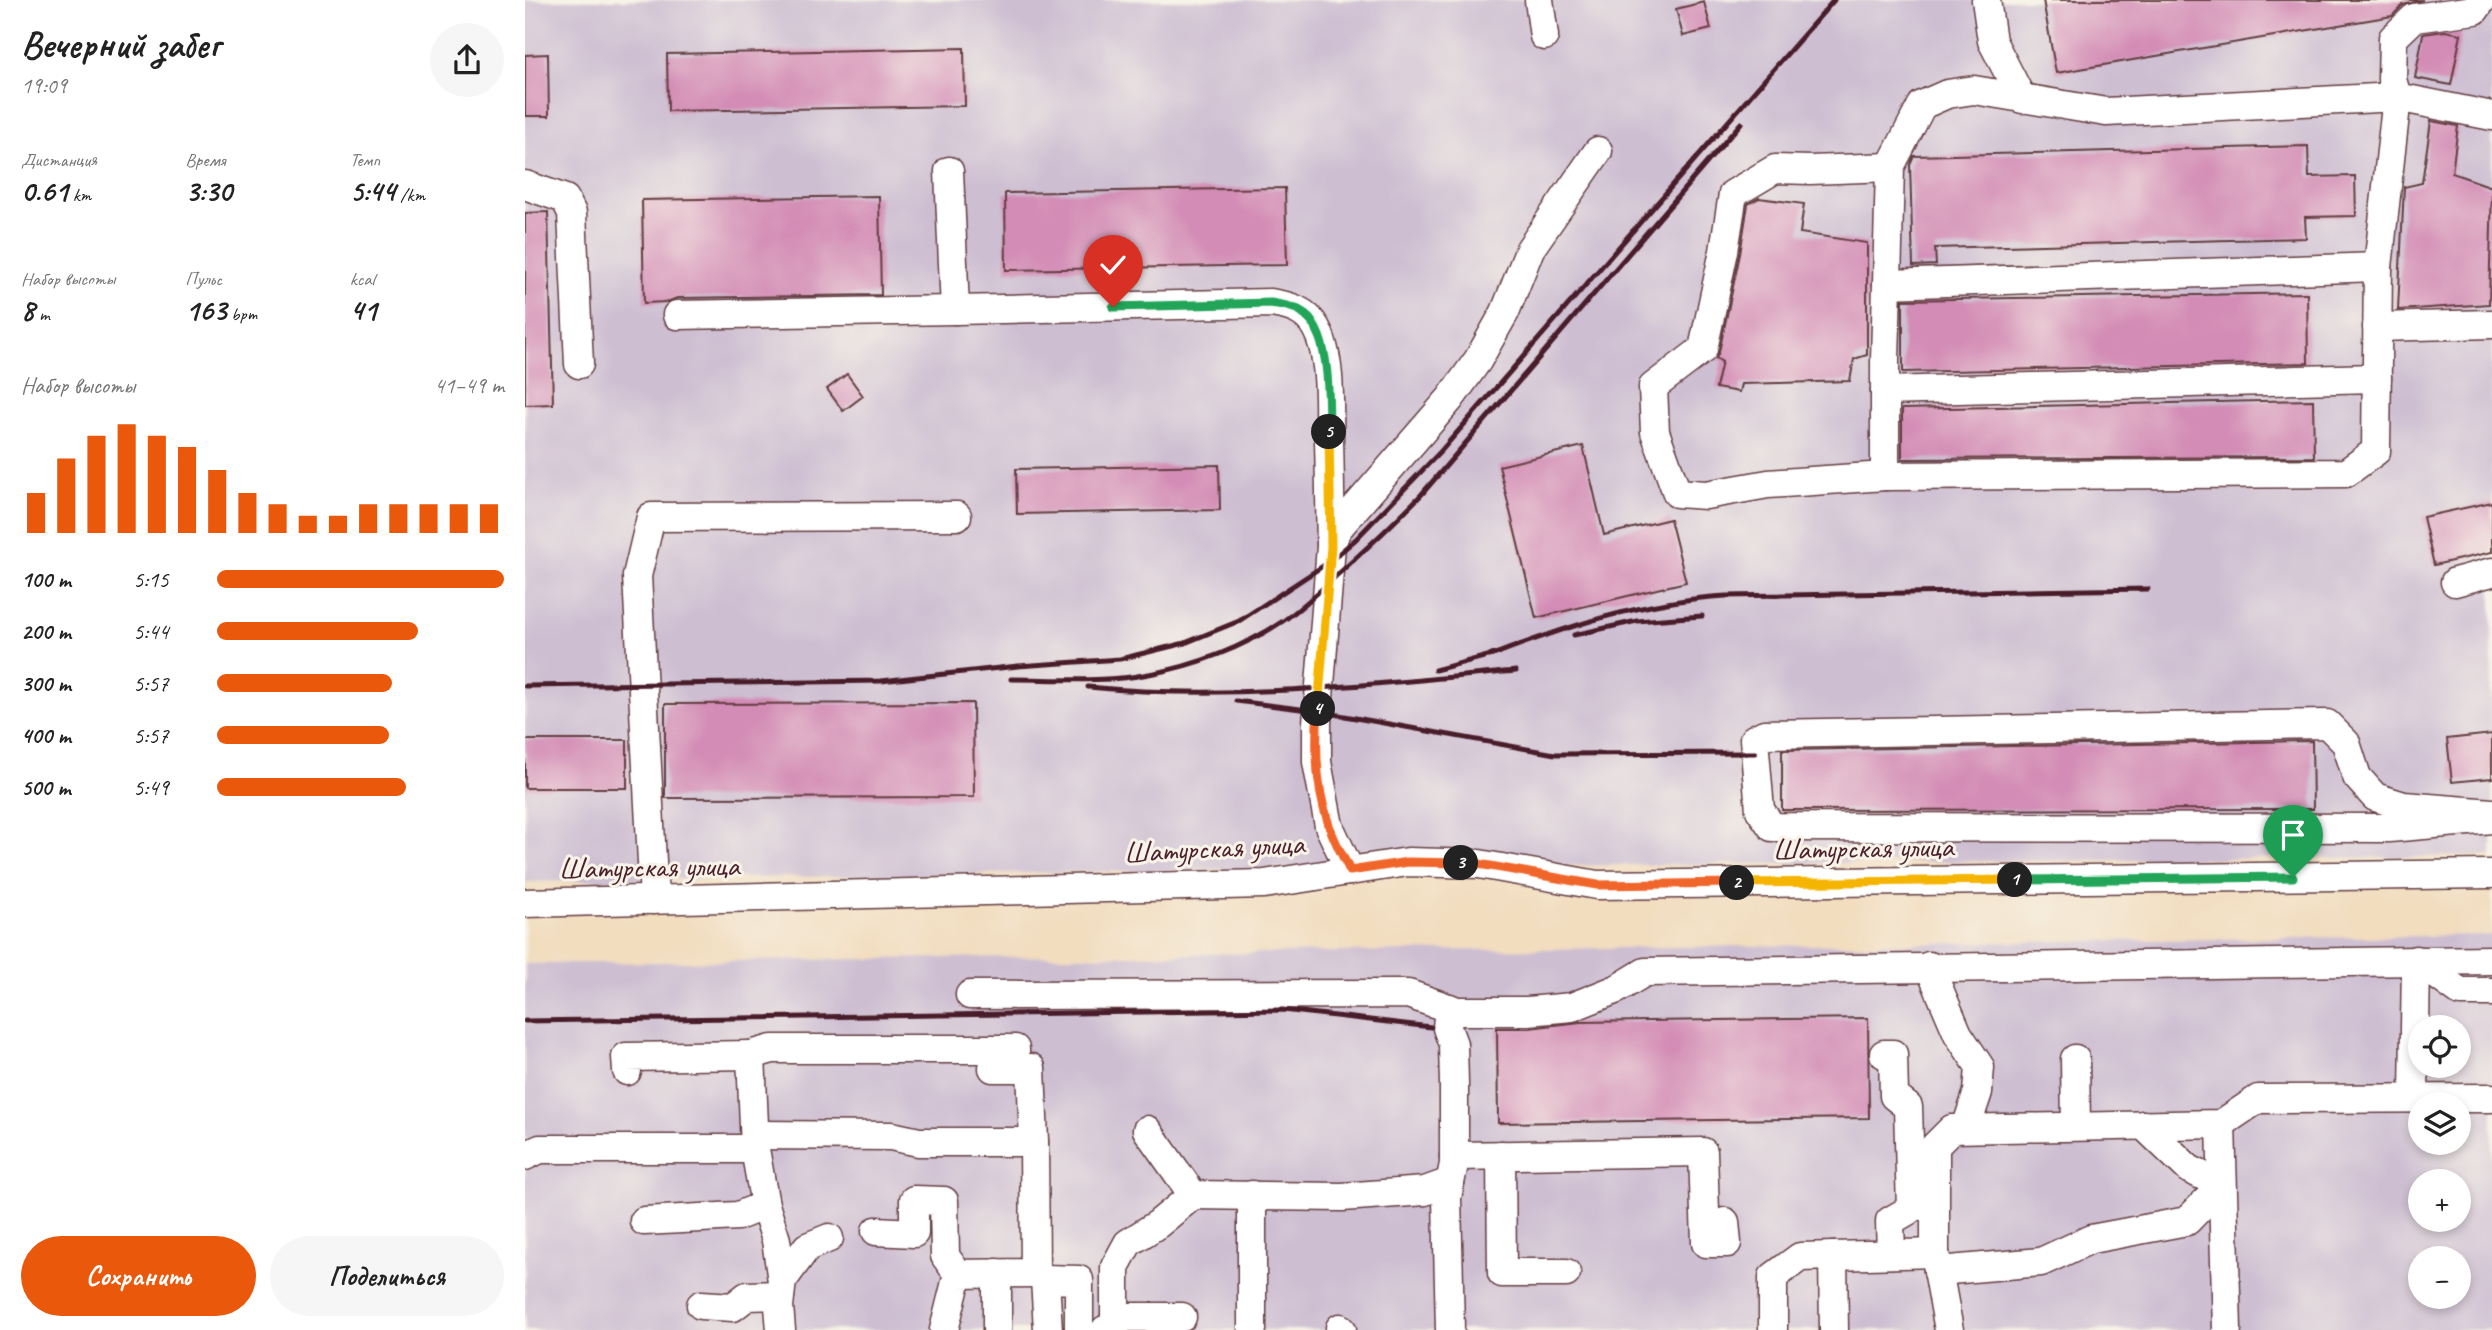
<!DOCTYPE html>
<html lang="ru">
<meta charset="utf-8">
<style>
body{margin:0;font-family:Caveat,sans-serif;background:#f6f6f6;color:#222;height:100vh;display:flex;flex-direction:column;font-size:26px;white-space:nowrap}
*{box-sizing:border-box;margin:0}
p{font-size:23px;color:#767676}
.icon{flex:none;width:38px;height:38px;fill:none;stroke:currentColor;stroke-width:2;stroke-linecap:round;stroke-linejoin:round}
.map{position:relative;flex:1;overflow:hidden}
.drawer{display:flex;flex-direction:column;background:#fff;width:525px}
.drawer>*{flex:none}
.tools{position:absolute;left:1883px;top:1015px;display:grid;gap:14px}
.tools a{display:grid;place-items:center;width:63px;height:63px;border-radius:50%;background:#fff;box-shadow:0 4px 10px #0003;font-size:35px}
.pin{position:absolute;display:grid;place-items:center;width:60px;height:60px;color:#fff;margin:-72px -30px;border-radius:50% 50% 50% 0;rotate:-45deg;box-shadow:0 0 7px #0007}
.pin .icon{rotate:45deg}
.km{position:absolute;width:35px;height:35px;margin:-18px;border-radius:50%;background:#222;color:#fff;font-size:19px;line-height:35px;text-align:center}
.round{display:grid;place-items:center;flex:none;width:74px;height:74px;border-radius:37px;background:#f6f6f6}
.head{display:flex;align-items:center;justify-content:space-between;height:119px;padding:0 21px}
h1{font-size:38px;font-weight:600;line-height:52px}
.stats{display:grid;grid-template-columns:repeat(3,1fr);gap:10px;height:119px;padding:7px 21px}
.stats div{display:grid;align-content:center}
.stats b{font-size:30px;font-weight:600}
.stats small{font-size:19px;font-weight:400}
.stats p{font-size:19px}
.chart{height:196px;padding:14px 21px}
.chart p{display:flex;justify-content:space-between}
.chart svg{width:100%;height:126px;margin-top:7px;stroke:#ea580c;stroke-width:6}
.action{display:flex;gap:14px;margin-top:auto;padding:14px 21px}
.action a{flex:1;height:80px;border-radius:42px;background:#ea580c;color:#fff;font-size:28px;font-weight:600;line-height:80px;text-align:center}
.action a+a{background:#f6f6f6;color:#222}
ul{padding:0 21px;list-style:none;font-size:23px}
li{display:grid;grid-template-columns:112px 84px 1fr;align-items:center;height:52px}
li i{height:18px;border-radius:9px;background:#ea580c}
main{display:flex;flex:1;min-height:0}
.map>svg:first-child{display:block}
</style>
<main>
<section class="drawer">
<div class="head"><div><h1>Вечерний забег</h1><p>19:09</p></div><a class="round"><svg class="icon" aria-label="share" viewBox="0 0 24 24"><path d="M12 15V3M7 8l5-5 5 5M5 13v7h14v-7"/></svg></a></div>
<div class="stats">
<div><p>Дистанция</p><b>0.61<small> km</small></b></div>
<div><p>Время</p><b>3:30</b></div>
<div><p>Темп</p><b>5:44<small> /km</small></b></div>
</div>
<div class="stats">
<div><p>Набор высоты</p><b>8<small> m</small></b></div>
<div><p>Пульс</p><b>163<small> bpm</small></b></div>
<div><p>kcal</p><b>41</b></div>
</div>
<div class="chart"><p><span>Набор высоты</span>41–49 m</p>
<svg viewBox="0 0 160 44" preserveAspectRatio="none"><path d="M5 44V30M15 44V18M25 44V10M35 44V6M45 44V10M55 44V14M65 44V22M75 44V30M85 44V34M95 44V38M105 44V38M115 44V34M125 44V34M135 44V34M145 44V34M155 44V34"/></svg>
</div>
<ul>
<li><b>100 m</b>5:15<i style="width:100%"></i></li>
<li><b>200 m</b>5:44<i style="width:70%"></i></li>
<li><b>300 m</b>5:57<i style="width:61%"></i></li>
<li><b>400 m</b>5:57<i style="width:60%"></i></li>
<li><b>500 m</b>5:49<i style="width:66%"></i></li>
</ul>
<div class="action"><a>Сохранить</a><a>Поделиться</a></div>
</section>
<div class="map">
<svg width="1967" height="1330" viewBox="0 0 1967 1330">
<rect width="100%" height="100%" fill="#f7f3e8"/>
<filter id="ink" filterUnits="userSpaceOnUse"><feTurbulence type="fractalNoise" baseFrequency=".0143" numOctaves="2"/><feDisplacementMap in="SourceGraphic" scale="14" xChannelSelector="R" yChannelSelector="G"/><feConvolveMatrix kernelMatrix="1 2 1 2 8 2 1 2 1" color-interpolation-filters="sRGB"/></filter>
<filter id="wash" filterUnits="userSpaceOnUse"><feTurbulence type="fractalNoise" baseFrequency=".00686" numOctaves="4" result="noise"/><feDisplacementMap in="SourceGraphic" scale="28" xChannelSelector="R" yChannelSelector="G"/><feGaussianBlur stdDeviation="1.57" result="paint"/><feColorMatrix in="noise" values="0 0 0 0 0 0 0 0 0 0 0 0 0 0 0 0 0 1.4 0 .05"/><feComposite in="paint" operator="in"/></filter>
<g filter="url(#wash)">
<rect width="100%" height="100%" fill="#f2ddbf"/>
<g fill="#cdbed2" fill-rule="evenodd">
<path d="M0,0h1967v856l-1248,13 -719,13z"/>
<path d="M1967,935v395h-1967v-366zM1895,1027h39v39h-39zM1895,1104h39v39h-39zM1895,1181h39v39h-39zM1895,1258h39v39h-39z"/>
</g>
<g id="blocks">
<g fill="#d38cb5">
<path d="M1518,0h380l-20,5 -11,11 -336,57z"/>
<path d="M1179,2l7,27 -28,7 -7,-27z"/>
<path d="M1920,31l16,3 -10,51 -36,-7 8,-44z"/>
<path d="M439,48l1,58 -297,5 -1,-57z"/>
<path d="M23,54l1,62h-24v-61z"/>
<path d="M1906,121l27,5 -6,47 40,14 -3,117 -91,6 6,-123 18,-4z"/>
<path d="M1783,146l1,31 46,-1 1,40 -51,1 1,21 -371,10 1,17 -23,1 -3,-101 4,-9z"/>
<path d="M760,188l2,77 -281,5 -1,-77z"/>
<path d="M354,196l2,99 -204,3 -10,4 -23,1 -2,-103z"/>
<path d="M1234,198l45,6 -4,29 67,10v112l-13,4 -4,22 -109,3 -2,8 -23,-4 6,-26 -6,-4 3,-6 21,-98 8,-50z"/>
<path d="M23,212l5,192 -28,1v-192z"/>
<path d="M1782,293l1,70 -405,9v-72z"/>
<path d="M322,374l16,22 -20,15 -16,-22z"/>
<path d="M1788,400l1,57 -412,2v-50z"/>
<path d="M1058,446l21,89 66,-16 16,63 -150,36 -37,-152z"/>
<path d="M694,465l1,45 -203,4 -1,-45z"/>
<path d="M1967,502v50l-58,13 -11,-48z"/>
<path d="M448,703l1,94 -309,1v-94z"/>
<path d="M1967,734v44l-40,4 -5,-43z"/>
<rect x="0" y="740" width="102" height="48"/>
<path d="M1787,741l1,68 -531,1v-60z"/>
<path d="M1343,1018l1,100 -371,5 -1,-95h32l51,-6z"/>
</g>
</g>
</g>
<g filter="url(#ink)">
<use href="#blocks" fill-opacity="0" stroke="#633c41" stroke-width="2"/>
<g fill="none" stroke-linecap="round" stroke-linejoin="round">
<g stroke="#633c41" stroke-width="31">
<g id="minor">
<path d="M1014,0l5,36"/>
<path d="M1461,0l6,41 30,58"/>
<path d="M1957,0l-7,10 -61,8 -21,20 -1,41 5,18 -19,170 -2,184 -30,22 -461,3v-115l5,-194 32,-62 25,-11 27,-4 132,22 291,-15 95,19"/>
<path d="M424,171l6,139 316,-7c19,3 35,7 45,25 16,29 13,80 13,113 1,34 1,68 2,102"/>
<path d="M0,185l40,14 7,14 7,151"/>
<path d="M1362,284l491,-17"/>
<path d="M152,315l278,-5"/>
<path d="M1852,327l115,-3"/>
<path d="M1360,391l492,-13"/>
<path d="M1360,476l-117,8 -62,11 -29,-2 -22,-61 -2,-45 50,-38 21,-98 9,-57 42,-25 35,1 80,-3"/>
<path d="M1930,582l37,-10"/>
<path d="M1967,813l-88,-7 -29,-9 -18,-20 -11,-34 -19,-19 -563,10 -10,5 6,71 12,17 617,1 103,-9"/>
<path d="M825,871l-21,-45 -12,-64v-39l14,-177 5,-15 8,-10 106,-122 28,-39 27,-48 25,-63 68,-98"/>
<path d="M129,900l-17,-324 14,-59 306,-1"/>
<path d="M0,903l739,-19 144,-22 71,2 118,21 895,-11"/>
<path d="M1404,966l29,68 22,33 -2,25 -12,36"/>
<path d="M445,995l438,-1 49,17h71l44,-4 45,-18 28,-17 847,-12"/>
<path d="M924,1008l-2,20 6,16 1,39v81l-7,33 3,133"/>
<path d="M1359,1054h9l1,42 14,11 3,102 -21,12 1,33"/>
<path d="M226,1055l21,-6h243v10"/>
<path d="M1550,1059l1,67"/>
<path d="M1889,1098l2,-138 44,32h32"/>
<path d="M1696,1124l6,206"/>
<path d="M622,1130l46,65 149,2 83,-6 25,-9"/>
<path d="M230,1135l136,1 28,6h115l-3,-74h-38"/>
<path d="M230,1149l10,56 11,35 6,41"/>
<path d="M976,1155l1,118h64"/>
<path d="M0,1156l15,-7h215l-4,-94 -125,2 1,14"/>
<path d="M929,1156l249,-4 3,91h21l-2,-21"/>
<path d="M727,1195v135"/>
<path d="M119,1221l94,-5 27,-11"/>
<path d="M351,1231l38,2v-33l30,1 1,55 13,18"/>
<path d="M1308,1256l1,74"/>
<path d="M1413,1271l103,-9 50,-23 96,-18 35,-36 -33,-16 -46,-44"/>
<path d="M472,1273v57"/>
<path d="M176,1305l32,2 14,-11 33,-1"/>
<path d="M590,1317h67"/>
<path d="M815,1328l2,2"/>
<path d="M256,1330l-2,-24 3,-25 25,-34 22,-9"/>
<path d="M419,1330l14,-56 77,-1 -1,-131"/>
<path d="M523,1330l-3,-51 34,1v50"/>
<path d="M580,1330l10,-1v-62l13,-24 30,-19 35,-29"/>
<path d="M1248,1330v-53l27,-20 135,-4"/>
<path d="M1424,1330l-14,-77v-107l17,-17 269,-5 37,-25 234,-1"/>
</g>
</g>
<use href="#minor" stroke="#fff" stroke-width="28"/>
<g stroke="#4a1f2b" stroke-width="5">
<path d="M1049,635l63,-14 65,-5"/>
<path d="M965,656c78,-30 153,-55 236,-60l422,-7"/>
<path d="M910,670l64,-17"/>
<path d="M486,679c45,0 93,4 138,-5 46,-8 95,-27 134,-53 19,-13 36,-29 53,-45 29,-26 58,-53 85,-81l320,-372"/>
<path d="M0,686l356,-5 137,-15 102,-7 65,-16 54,-22 90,-59 27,-23 85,-88 393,-451"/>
<path d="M563,687c143,14 285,-3 428,-16"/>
<path d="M711,701l81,10 238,43 200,-1"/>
<path d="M0,1021l758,-11 148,17"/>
</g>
</g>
</g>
<g fill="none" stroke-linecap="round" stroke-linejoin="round" filter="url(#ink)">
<g stroke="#fff" stroke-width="14">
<path id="split-1" d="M1490,880l278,-3"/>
</g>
<g stroke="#fff" stroke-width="14">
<path id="split-2" d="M1212,883l278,-3"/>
</g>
<g stroke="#fff" stroke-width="14">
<path id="split-3" d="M936,863l18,1 118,21 140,-2"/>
</g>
<g stroke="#fff" stroke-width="14">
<path id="split-4" d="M793,709c-3,38 -2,80 11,116 5,16 14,31 21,46l58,-9 53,1"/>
</g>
<g stroke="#fff" stroke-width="14">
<path id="split-5" d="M793,709l13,-163 -2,-114"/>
</g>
<g stroke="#fff" stroke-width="14">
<path id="split-6" d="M588,307l158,-4c10,2 23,3 31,9 30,21 26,87 27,120"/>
</g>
<use href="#split-1" stroke="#22a559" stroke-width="9"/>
<use href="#split-2" stroke="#f5b400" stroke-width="9"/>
<use href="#split-3" stroke="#f0652b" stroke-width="9"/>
<use href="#split-4" stroke="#f0652b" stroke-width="9"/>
<use href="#split-5" stroke="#f5b400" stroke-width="9"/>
<use href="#split-6" stroke="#22a559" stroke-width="9"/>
</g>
<g text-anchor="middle" stroke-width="6" stroke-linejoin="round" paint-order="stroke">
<g font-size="30" fill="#4a1f2b" stroke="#f7f3e8">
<text transform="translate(689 848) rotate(-3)" y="10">Шатурская улица</text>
<text transform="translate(1338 848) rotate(-1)" y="10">Шатурская улица</text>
<text transform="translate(124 867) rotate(-1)" y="10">Шатурская улица</text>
</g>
</g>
</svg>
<div class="tools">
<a><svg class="icon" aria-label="locate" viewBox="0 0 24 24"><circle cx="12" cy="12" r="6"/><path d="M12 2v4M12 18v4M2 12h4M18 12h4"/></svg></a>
<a><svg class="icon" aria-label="layers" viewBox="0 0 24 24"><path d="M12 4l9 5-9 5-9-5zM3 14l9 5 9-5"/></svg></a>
<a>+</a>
<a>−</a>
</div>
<div class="pin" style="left:1768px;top:877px;background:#1e9e55"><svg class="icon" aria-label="arrive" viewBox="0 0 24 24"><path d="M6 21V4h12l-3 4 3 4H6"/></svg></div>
<div class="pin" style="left:588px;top:307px;background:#d93025"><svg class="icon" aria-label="check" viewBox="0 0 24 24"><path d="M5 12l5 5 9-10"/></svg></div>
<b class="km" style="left:1490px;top:880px">1</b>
<b class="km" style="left:1212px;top:883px">2</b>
<b class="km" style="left:936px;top:863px">3</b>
<b class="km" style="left:793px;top:709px">4</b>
<b class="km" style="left:804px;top:432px">5</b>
</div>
</main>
